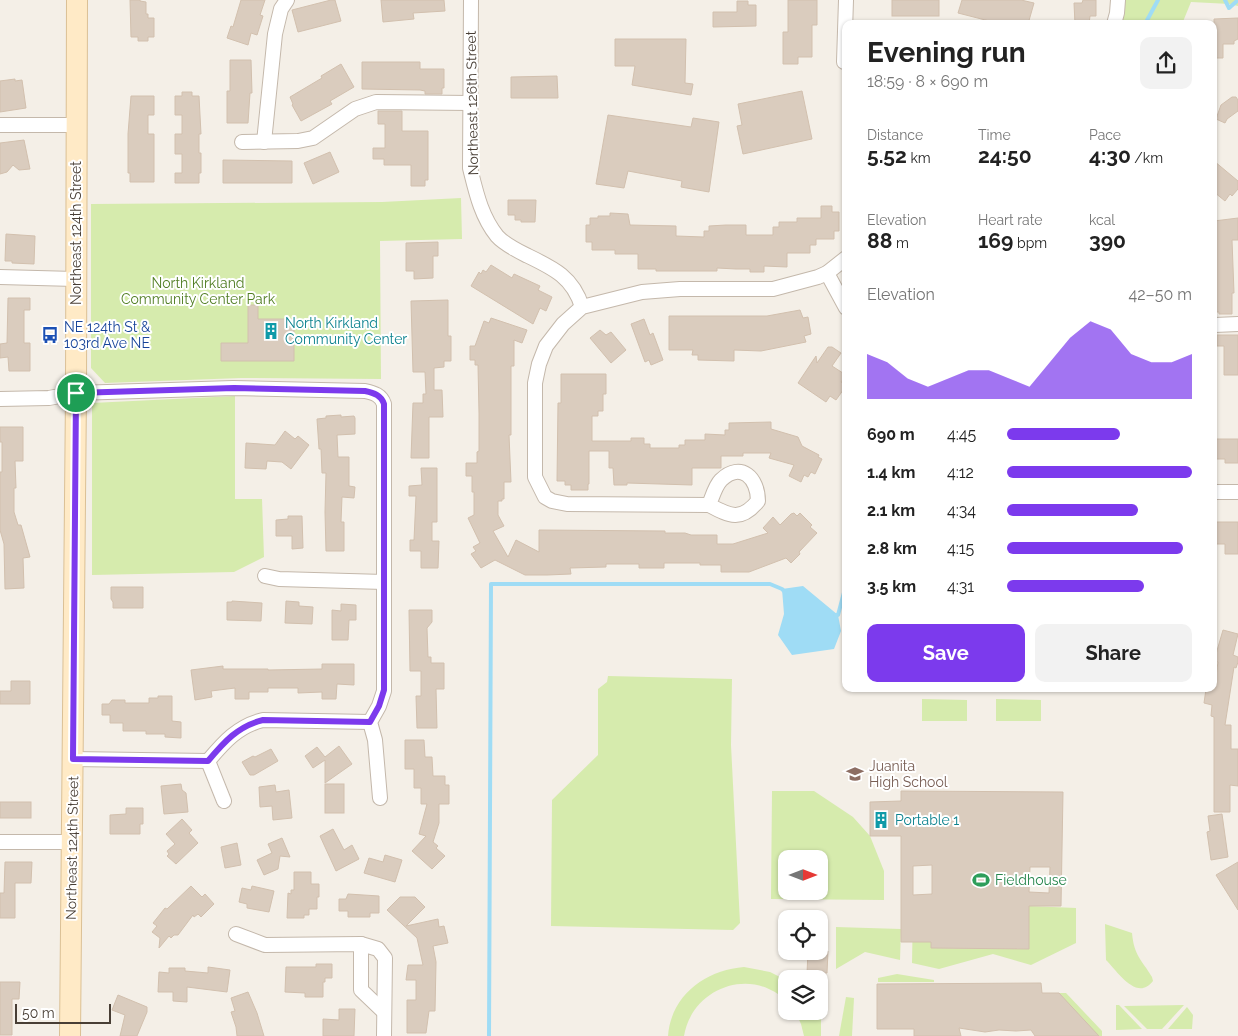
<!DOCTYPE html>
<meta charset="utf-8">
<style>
body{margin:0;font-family:Raleway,sans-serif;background:#f2f2f2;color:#222;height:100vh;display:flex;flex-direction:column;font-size:19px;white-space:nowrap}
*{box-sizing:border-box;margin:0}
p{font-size:16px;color:#767676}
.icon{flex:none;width:28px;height:28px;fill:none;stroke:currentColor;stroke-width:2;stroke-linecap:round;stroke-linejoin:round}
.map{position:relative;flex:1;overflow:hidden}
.side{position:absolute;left:842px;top:20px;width:375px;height:672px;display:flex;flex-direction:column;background:#fff;border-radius:10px;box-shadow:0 1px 4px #0004}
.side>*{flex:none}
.needle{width:32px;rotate:90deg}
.controls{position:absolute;left:778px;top:850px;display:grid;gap:10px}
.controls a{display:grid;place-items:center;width:50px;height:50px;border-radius:10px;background:#fff;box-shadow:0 1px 4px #0004;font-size:25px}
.scale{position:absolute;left:15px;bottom:12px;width:96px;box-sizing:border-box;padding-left:5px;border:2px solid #483e35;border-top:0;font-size:14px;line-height:18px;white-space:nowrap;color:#483e35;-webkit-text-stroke:4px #fff;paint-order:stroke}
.pin{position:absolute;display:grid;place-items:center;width:42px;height:42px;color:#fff;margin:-21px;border:2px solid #fff;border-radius:50%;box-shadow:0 1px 5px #0007}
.round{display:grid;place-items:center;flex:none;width:52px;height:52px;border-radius:10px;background:#f2f2f2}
.overview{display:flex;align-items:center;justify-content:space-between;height:85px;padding:0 25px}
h1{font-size:28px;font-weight:700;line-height:38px}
.metrics{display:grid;grid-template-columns:repeat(3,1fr);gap:8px;height:85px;padding:5px 25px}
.metrics div{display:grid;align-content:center}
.metrics b{font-size:21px;font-weight:700}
.metrics small{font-size:14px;font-weight:400}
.metrics p{font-size:14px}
.chart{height:140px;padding:10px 25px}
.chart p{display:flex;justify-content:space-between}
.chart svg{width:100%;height:90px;margin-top:5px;fill:#7c3aed;opacity:.7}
.button{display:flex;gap:10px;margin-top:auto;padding:10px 25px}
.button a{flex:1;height:58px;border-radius:10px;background:#7c3aed;color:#fff;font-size:20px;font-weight:700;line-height:58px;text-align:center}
.button a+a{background:#f2f2f2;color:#222}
ul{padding:0 25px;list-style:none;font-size:16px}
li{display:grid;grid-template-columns:80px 60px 1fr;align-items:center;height:38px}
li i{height:12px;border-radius:6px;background:#7c3aed}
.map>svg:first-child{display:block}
</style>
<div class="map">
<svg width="1238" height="1036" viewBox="0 0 1238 1036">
<rect width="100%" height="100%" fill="#f4efe7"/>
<g fill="#d6ebad" fill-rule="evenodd">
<path d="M1118,0h120v6l-8,-2 -39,-2 -9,22h-68z"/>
<path d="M461,198l1,41 -82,2 1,138 -140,-1 -136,5 -14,-15v-164l291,-2z"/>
<path d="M235,396v103h27l2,58 -30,15 -142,3v-172z"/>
<path d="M608,676l124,3 -1,66 9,178 -7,7 -182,-4 1,-126 46,-45v-66l9,-7z"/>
<path d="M922,699l45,1v21h-45z"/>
<path d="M996,699l45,1v21h-45z"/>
<path d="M772,791h42l39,26 17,19 14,35v29l-113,-1zM786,859h33v32h-33z"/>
<path d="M1029,906l47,2v35l-45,22 -38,-11 -54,15 -27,-6 1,-56 18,26v15l97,1z"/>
<path d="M1105,924l27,9c2,23 10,27 20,44l1,4c-16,21 -35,-9 -47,-21z"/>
<path d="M836,927l65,2 -1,31 -35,-8 -29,17z"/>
<path d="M744,967l26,5 16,8v21c-35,-35 -94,-13 -102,35h-16c3,-41 38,-66 76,-69z"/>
<path d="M897,974l37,6v2h-56v-4z"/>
<path d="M819,986h2v50h-17l-3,-12 -6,-13h24z"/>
<path d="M1059,993h7l36,38v5h-7z"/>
<path d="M846,997l8,1 -2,38h-13z"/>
<path d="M1116,1005h3l23,24 -26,1z"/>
<path d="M1184,1005l-22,24h-15l-23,-23z"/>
<path d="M1187,1007l6,8 -1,14h-24z"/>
</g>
<path fill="#9fdcf5" d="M803,586l35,29 3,16 -7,18 -42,6 -14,-20 6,-21 -2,-25z"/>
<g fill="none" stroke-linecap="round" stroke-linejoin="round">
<g stroke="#9fdcf5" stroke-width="4">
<path d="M1225,0l4,8 9,-8"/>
<path d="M1145,24l13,-24"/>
<path d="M835,615h3l8,-30"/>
<path d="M489,1036l2,-452h279l12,5 3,3"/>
</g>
</g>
<g fill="#daccbe" stroke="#d2c0ae" fill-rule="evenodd">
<path d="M130,0h10v1l6,1v12h2v4h6v19h-6v4h-10v-4h-7z"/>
<path d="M241,0h24l-5,15 3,1 -6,19 -6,-2 -3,12 -21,-7 4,-12 2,1z"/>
<path d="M331,0h4l6,21 -43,11 -6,-22z"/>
<path d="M381,0h63l1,11 -32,2 1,6 -31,3z"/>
<path d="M788,0h29v25h-5v32h-14v7h-15v-32h5z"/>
<rect x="892" y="0" width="47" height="16"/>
<path d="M962,0h59l13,3 -6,21h-27l-43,-11z"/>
<path d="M1083,0h13v16h-6l-1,8h-14l-1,-21h8z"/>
<path d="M737,1h11v4h8v21l-43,1v-15h24z"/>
<path d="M1238,18v21l-4,2v3h-11v14h-9v-39z"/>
<path d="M615,39h71l-1,44 8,1 -2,11 -59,-10 3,-19h-20z"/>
<path d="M230,60h21l1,33h-2l-2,30h-21v-32h3z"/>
<path d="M362,62h58v7h24v19h-2v6h-17v-3l-5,-1 -58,-1z"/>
<path d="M341,64l13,23 -24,14 2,3 -31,17 -9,-16 1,-1 -3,-7 32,-19 -1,-2z"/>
<path d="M557,76l1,22h-47v-21z"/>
<path d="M15,79v2l7,-1 4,28 -26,4v-31z"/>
<path d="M802,91l10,48 -69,15 -6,-28 5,-1 -4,-21z"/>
<path d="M182,92h10v4h7l2,38h-2v19h2v20h-2v10h-24v-10h7v-19h-7v-20h7v-19h-7v-19h7z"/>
<path d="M131,96h23v19h-6v19h6v48h-24v-9h-2v-39z"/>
<path d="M1232,97h4l2,3v11l-11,8 -2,4 -9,-4 5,-14z"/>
<path d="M378,111h24v20h26v49h-3v6h-14v-21h-27v-6h-11v-11h12v-24h-7z"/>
<path d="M608,115l83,12 2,-9 26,4 -10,70 -28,-5 1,-6 -54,-10 -4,17 -28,-4z"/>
<path d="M24,140l6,29 -11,1 -6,-5 -6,7 -7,2v-31z"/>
<path d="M330,152l9,20 -26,12 -9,-21z"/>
<path d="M223,160l69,1v22h-69z"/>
<path d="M1214,161l24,20v8l-6,7 -2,-2 -5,7 -11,-9z"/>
<path d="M508,200h28l-1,22h-14v-2h-6v-5h-7z"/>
<path d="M821,206h11v6h7v19h-5v8h-18v6h-6v8h-23v14l-23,-1v6h-14v-3h-14l-19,-1v3h-61v-2h-18v-15h-23v-4h-23v-8h-6v-17h4v-7h8v-2h12v-3l18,1 2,11 46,1v10l28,1v-6h5v-5l17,-1h20v10h27v-8h6v-5h18v-4h24z"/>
<path d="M1238,218v22h-6l2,53h-2v21h-13v-2h-5v-91z"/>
<path d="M6,234l29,2 -1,28 -22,-1v-2h-7z"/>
<path d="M438,242v14h-5v22l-19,1v-8h-8v-28z"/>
<path d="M491,265l21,13 2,-4 26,12 -2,4 14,7 -6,14 -6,-3 -7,16 -62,-38 8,-14 2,2 2,-4 3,2z"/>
<path d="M8,298h22v12h-6v33h6v28h-21l-1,-14 -8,1v-14l7,-1z"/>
<path d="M448,300v36h3v25h-7v6l-10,1v22h8l1,27h-14v41h-18l2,-55h10v-9h3l-1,-22h-12l-2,-71z"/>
<path d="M248,305h10v14h36v42h-73v-18h27z"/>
<path d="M800,310l3,8 5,-1 3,17 -7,2 2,6 -45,9 -27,-1v11l-36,-1v-5h-6l1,-5h-24v-34h98z"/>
<path d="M491,318l36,12 -5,13 -8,-3v26h-3v69h-2l2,47h-7v17h-2v2h-4v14l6,11 -11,5 15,26 8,-17 23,12v-22l126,1v2h20l6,2h26v9h16l35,-11 -5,-5 10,-11 7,8 11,-11 3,-1 3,3 3,-3 12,12 -2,2 7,6 -18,19 1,2 -9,9 -5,-5 -37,14h-28v-7h-21v-2h-36v5h-25v-4h-33v3l-36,1 1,6 -24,1h-22l-30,-15 -14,8 -10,-14 5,-3 -3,-4 7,-4 -12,-25 6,-3v-23h-2v-16h-6v-13h11v-11l2,-1v-38l-1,-48h-3v-5h-5v-14h5l9,-25 5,2z"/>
<path d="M644,319l6,16 3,-2 10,27 -12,5 -2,-5 -4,2 -14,-38z"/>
<path d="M600,330l6,5 5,-3 15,18 -15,13 -21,-25z"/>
<path d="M1217,335h21v40h-14v-29h-7z"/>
<path d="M828,347h4l9,6 -9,13 14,9 -5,7 5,4 -10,14 -6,-4 -4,6 -28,-19 18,-27 1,7z"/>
<path d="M561,374h45v20h-3v17h-5v5h-6v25h39v-3h13v6h6v4h29v-3h6v-5h20v-6l20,1v-5h4v-7l42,-1v7l27,8 4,9 17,9 -1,2 4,2 -7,15 -4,-2 -3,5 -4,-2 -3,7 -12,-6 5,-11 -25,-7 2,-5h-28v3h-22v12h-29v17l-65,-2v2h-13l-1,-17h-4v-17h-20v33h-1v6h-17v-5h-6v-4h-8l1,-78h3z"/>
<path d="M341,415v2l13,-1 1,2v16l-18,1 1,22h11v29l6,1 -1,11 -12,-1 -1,25h3v29h-18l-1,-39 1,-39h-4l-1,-24h-2l-2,-30 9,-1v-2z"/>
<path d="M0,427h23v34h-8l1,27h-2v24l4,13h3l9,32 -7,1 1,30 -19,1 -1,-45 -4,-14v-58h2v-30h-2z"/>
<path d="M285,431l10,8 3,-3 11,9 -18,24 -9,-7 -15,-1 -1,8 -21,-1 1,-25 29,2z"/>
<path d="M1214,439h24v24h-13v-4h-11z"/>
<path d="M421,468h16v54h-5v19h7l-1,27h-17v-17h-11v-11h4l2,-44h-7v-10l13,-1z"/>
<path d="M288,516h14l1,32 -11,1v-13h-16v-16l12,-1z"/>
<path d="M1214,522h24v32h-13v-10h-11z"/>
<path d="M111,587h32v21h-30v-6l-2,-3z"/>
<path d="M232,601l30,2 -1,18 -34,-1v-18h5z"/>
<path d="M286,601l13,1v4l14,1 -1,17 -27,-1z"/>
<path d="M341,604l15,1v15h-7l-1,20h-16v-30l9,1z"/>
<path d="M409,610h23v12l-5,6 1,29h3v6h13v26h-8l1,39h-20l-1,-32h5v-25h-11z"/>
<path d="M1223,630l15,4 -5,21 5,2v5l-2,6 -2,-1 -9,58h6v24h7v37l-8,-1v27h-16v-95l-3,-1 1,-11 -8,-2 2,-14h8l4,-27 -4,-1z"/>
<path d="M322,664h32v21l-17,-1 -1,15h-14v-7l-24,1v-5h-30v4h-19v7h-14v-11l-24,3 1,6 -17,3 -4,-30 32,-4v3h45v1l54,-1z"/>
<path d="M11,681h19v23h-30v-13h11z"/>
<path d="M158,696h14v25l9,1v16l-16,-1v-3h-19v-3h-23v-8h-13v-8h-8v-11h7l3,-4h13v3h24v-5h9z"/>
<path d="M405,740h19l1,17h7l1,19h12v9h4v19h-10v19l-6,19 5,4 -2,2 9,8 -13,13 -20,-18 14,-15 -7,-2 8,-30h-6v-16h-7v-19h-9z"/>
<path d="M339,746l13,18 -27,19v-23l-12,8 -8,-12 12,-9 8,10z"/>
<path d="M271,749l7,12 -24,14h-4l-8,-13 11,-6 2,1z"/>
<path d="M181,784l1,6 4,3 2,19 -24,2 -3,-28z"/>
<rect x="325" y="784" width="19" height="29"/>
<path d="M275,785l1,7 13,-2 3,28 -19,2 -1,-14 -12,1 -1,-20z"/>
<path d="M901,791l162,1 -2,114h-32v43l-98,-1v-6h-30v-106h-31v-34l31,-1zM932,865v29l-19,1v-29zM1030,867h20l-1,26 -20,-1z"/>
<rect x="0" y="802" width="31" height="16"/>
<path d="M126,808h17v16h-3v10h-30v-19l16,-1z"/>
<path d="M1222,814l6,43 -17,3 -4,-28 3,-1 -2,-15z"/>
<path d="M182,819l10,11 -3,3 9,10 -22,21 -9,-8 2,-2 -2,-3 8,-7 -9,-10z"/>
<path d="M333,829l11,21 8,-5 7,14 -23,12 -16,-35z"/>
<path d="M282,838l8,19 -10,-1 -2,13 -14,6 -7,-15 15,-7 -4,-9z"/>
<path d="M237,843l4,22 -16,3 -4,-21z"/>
<path d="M385,855l17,5 -7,22 -31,-9 5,-15 14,4z"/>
<path d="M5,862h27l-1,21h-16v35h-15v-25h4z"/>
<path d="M1238,862v48l-22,-35z"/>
<path d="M294,872h17v12h8v13h-2v12h-8v6h-5v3h-17l1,-25 3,1v-4h3z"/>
<path d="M191,886l11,11 3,-3 9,10 -13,13 -3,-3 -4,3 -1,-2 -15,20h-4l-3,3 -2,-2 -10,12 1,-10 -8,-6 5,-6 -4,-3 12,-15 2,1z"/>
<path d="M252,886l22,5 -5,21 -22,-4v-4l-8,-2 3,-14 9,2z"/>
<path d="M348,894l31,2v17h-9v4h-22v-6h-9v-12h7z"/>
<path d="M400,897h15l10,10 -19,19 32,-7 1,8 5,-1 4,17 -15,3 3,16 -1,49h-6l-3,22h-19v-33h9v-20h-10l2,-15h15l-6,-27 -30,-28z"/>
<path d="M808,951h20l-1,22 -20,1z"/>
<path d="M316,964h16v14h-7v4h-2v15h-18v-4l-20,-1 1,-25h30z"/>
<path d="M208,967l22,3 -3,22 -40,-5v15l-14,-1v-9h-15l1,-20 10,1v-5h16v3l23,2z"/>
<path d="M0,982h20l-1,17h-7v36h-12z"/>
<path d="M1041,983l1,10h17l40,43h-64l-4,-6 -15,1 -17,-1 -14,2 -26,-4 2,8h-47v-7h-37v-45z"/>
<path d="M248,992l9,21 7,23h-27l-1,-9 -5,-15 4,-1 -4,-13z"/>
<path d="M118,995l29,12v5l-10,24h-17l5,-21 -13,-5z"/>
<path d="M339,1009h16l-1,27h-31v-17l16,1z"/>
</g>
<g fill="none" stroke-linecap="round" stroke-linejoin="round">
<g stroke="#c4b8ab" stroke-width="16">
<g id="minor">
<path d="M471,0l-1,168c6,24 11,48 27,68 7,8 19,14 29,19 27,13 47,22 56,52"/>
<path d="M1114,24l3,-11 1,-13"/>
<path d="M844,62l2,-62"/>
<path d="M0,125h76"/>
<path d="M242,142l56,-1 15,-3 42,-29 21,-7 94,1"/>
<path d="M264,142l11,-108 6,-25 6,-9"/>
<path d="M827,273l19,35"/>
<path d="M0,277l75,2"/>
<path d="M1215,325l23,-1"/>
<path d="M0,399l49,-1 27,-5 157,-5 132,3c9,2 16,4 19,13v287l-5,15 -9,16 5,18 5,58"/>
<path d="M1214,492h24"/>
<path d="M709,505c3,-7 6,-19 12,-25 20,-19 37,-2 37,21 -17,21 -28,15 -49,4l-142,-1 -15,-3 -7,-4 -10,-20v-94l4,-19 7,-18 17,-22 19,-17 60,-15 38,-3h93l45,-12 9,-4 19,-15"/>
<path d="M265,576l14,3 105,3"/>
<path d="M73,759l135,2c16,-19 30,-35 55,-41l107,2"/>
<path d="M208,761l16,40"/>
<path d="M0,842h72"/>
<path d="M236,934l29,11 96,-1 17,5 7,9 -1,78"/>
<path d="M361,944v46l23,22"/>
</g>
</g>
<g stroke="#dbc095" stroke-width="22">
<path id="secondary" d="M70,1036l6,-643 1,-393"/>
</g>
<use href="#minor" stroke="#fff" stroke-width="14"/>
<use href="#secondary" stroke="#ffeac6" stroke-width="20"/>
</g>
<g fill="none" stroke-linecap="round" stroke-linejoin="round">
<g stroke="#fff" stroke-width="10">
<path id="route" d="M234,388l131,3c9,2 16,4 19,13v286l-5,16 -9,16 -107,-2c-25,6 -39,22 -55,41l-135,-2 3,-366z"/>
</g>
<use href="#route" stroke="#7c3aed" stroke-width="6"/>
</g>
<defs>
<g id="building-bare" transform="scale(1.35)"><path d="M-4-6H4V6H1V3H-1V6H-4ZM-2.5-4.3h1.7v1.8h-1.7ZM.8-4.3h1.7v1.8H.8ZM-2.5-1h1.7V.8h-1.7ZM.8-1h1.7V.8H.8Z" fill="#0f9aa8" stroke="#fff" stroke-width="2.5" paint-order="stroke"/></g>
<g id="bus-bare" transform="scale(1.35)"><path d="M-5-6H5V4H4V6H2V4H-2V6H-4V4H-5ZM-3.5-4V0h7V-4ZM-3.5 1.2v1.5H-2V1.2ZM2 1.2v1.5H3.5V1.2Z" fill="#1a4fb4" stroke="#fff" stroke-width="2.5" paint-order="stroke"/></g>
<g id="school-bare" transform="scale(1.35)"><path d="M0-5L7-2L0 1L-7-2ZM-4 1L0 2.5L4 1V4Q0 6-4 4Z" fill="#8d6e63" stroke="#fff" stroke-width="2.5" paint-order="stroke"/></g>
<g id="stadium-bare" transform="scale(1.35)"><path d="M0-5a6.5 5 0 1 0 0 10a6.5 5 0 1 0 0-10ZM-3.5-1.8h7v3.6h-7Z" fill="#2e9e5b" stroke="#fff" stroke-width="2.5" paint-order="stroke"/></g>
</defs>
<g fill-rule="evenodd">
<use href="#building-bare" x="271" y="331"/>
<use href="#bus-bare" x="50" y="335"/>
<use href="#school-bare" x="855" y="774"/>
<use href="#building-bare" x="881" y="820"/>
<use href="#stadium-bare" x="981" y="880"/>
</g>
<g text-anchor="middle" stroke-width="4" stroke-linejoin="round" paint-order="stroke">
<g font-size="14" fill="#483e35" stroke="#fff">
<text transform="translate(472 103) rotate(-91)" y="5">Northeast 126th Street</text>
<text transform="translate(76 233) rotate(-90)" y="5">Northeast 124th Street</text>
<text transform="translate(72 848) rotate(-89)" y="5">Northeast 124th Street</text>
</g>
<g font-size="14" fill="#517e24" stroke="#fff">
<text x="198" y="288">North Kirkland<tspan x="198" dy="16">Community Center Park</tspan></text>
</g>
<g font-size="14" fill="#0d838f" stroke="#fff" text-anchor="start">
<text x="285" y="328">North Kirkland<tspan x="285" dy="16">Community Center</tspan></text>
<text x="895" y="825">Portable 1</text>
</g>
<g font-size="14" fill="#164399" stroke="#fff" text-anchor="start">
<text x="64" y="332">NE 124th St &amp;<tspan x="64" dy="16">103rd Ave NE</tspan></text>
</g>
<g font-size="14" fill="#785e54" stroke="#fff" text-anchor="start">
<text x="869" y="771">Juanita<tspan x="869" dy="16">High School</tspan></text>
</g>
<g font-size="14" fill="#27864d" stroke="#fff" text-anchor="start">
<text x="995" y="885">Fieldhouse</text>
</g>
</g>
</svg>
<div class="controls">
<a><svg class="needle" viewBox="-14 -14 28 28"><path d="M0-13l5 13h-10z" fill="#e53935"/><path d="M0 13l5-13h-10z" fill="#767676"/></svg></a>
<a><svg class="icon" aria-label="locate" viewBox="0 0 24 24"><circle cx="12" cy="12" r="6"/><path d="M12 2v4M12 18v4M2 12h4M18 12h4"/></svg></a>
<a><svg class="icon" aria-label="layers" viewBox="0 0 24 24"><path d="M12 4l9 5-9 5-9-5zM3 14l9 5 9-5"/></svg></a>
</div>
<div class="scale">50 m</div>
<div class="pin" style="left:76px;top:393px;background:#1e9e55"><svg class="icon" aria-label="arrive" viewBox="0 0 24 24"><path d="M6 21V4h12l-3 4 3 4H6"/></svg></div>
<section class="side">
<div class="overview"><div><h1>Evening run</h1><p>18:59 · 8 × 690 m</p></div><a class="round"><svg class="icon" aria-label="share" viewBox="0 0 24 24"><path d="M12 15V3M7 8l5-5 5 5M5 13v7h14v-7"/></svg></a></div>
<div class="metrics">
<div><p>Distance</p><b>5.52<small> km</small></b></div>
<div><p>Time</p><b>24:50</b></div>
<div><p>Pace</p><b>4:30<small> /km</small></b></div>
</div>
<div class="metrics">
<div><p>Elevation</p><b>88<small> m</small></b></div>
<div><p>Heart rate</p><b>169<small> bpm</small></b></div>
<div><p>kcal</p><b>390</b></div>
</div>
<div class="chart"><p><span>Elevation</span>42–50 m</p>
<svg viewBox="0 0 160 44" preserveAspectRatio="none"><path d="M0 44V22L10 26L20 34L30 38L40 34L50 30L60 30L70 34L80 38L90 26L100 14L110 6L120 10L130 22L140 26L150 26L160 22V44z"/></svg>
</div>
<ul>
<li><b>690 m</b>4:45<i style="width:61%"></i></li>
<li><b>1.4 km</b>4:12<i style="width:100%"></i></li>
<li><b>2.1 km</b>4:34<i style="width:71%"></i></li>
<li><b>2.8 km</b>4:15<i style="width:95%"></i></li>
<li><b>3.5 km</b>4:31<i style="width:74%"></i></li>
</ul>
<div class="button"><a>Save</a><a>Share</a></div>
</section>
</div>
